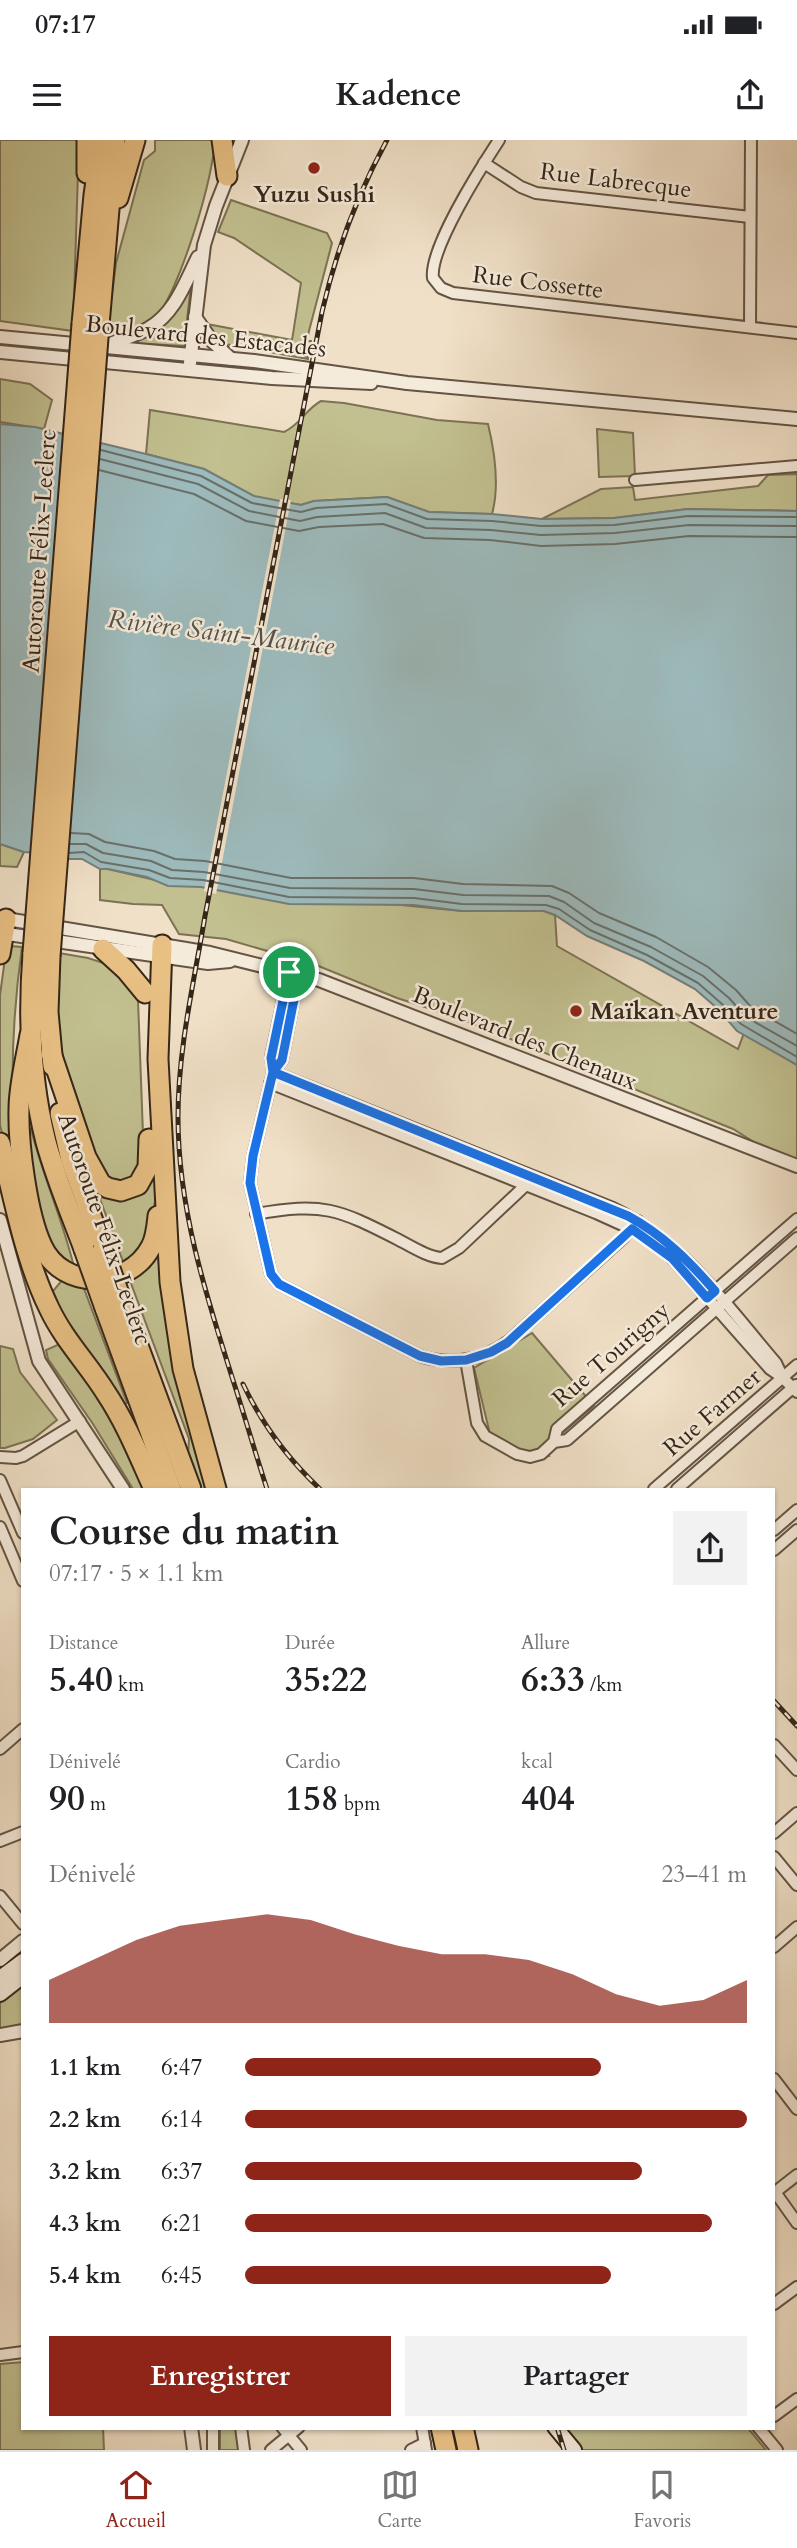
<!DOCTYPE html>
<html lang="fr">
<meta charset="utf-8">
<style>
body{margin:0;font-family:Cardo,serif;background:#f2f2f2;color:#202124;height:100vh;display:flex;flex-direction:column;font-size:26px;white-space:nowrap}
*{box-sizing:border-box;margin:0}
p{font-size:23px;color:#757577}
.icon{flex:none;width:38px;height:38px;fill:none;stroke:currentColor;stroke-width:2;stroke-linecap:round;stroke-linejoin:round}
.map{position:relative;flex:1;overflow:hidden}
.drawer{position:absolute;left:21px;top:1348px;width:754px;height:942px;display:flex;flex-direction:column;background:#fff;border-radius:0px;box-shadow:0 2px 5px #0004}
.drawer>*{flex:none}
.pin{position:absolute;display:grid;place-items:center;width:60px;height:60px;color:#fff;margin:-30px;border:4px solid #fff;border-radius:50%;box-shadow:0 2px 7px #0007}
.round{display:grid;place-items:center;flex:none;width:74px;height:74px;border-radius:0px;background:#f2f2f2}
.headline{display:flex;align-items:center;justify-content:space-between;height:119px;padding:0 28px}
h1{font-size:38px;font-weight:700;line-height:52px}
.figures{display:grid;grid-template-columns:repeat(3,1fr);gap:10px;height:119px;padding:7px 28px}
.figures div{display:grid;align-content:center}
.figures b{font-size:35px;font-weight:700}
.figures small{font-size:19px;font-weight:400}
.figures p{font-size:19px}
.chart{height:196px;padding:14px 28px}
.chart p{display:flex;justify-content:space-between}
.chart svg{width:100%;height:126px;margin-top:7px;fill:#8f2418;opacity:.7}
.action{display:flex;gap:14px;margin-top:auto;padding:14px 28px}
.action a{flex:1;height:80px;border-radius:0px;background:#8f2418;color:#fff;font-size:28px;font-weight:700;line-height:80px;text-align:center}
.action a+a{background:#f2f2f2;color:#202124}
ul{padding:0 28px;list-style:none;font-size:23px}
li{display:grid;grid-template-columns:112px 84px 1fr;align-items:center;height:52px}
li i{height:18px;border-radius:9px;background:#8f2418}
.status{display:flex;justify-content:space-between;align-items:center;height:49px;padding:0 35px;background:#fff;direction:ltr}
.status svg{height:19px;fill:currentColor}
header{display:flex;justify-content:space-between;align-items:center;height:91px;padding:0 28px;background:#fff;font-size:32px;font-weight:700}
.tab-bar{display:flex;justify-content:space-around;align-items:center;height:98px;border-top:2px solid #e0e0e0;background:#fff;font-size:19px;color:#757577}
.tab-bar a{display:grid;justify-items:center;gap:4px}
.tab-bar .selected{color:#8f2418}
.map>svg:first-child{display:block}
</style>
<div class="status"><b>07:17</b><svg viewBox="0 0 49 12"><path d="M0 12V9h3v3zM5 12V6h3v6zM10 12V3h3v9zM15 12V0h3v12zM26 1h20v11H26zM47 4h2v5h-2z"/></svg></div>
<header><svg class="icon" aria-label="menu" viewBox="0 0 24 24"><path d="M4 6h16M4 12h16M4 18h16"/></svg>Kadence<svg class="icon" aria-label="share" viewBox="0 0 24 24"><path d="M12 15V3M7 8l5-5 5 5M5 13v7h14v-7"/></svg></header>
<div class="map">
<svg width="797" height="2310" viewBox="0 0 797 2310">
<rect width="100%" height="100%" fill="#f0e0c7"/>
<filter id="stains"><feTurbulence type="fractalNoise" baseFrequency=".00286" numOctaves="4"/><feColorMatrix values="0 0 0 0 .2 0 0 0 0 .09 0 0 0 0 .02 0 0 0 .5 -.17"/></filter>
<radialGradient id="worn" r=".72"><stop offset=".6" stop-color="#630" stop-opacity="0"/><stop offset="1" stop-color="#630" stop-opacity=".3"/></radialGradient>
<g fill="#c2c090" stroke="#7c7354" stroke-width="2">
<path d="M0,0h79l-6,191 -73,-10z"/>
<path d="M155,0h59c3,28 -37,159 -58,176 -14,12 -31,18 -49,18l9,-71 28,-103 11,-9z"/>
<path d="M231,60l96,33 5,10 -23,88 -2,10h4l-2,14 -12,-1 11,3v2l-83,-15 -5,-3 -13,-17 85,16 1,-6 8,-51 -67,-45 -16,-6z"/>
<path d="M191,145l-7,61 -55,-3c34,-14 45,-25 62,-58z"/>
<path d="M0,202l68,7 -1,6 -67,-7z"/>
<path d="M212,223l133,14 -133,-8z"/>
<path d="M0,239l30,5 22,16 -8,29 -44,-7z"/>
<path d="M321,261l23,2 93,17 51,4c7,29 12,61 4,90l-63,-2 -42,-15 -73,4 -13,4 -25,-4 -23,-5 -49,-27 -58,-15 4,-44 134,22c16,-7 22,-23 37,-31z"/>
<path d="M597,289l36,4 2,43 -36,1z"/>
<path d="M797,334v37l-109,-2 -74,9 -72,1 59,-30 32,-2 2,13 123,-14 10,-11z"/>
<path d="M0,704l24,8 -7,15 -17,-1z"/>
<path d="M100,729h8l51,12 303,30h82l11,4 2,31 181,103 6,-16 53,32v104l-64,-40 -277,-112 -59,-19 -81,-33 -90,-26 -47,-5 -17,-29 -29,-1 -33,-4z"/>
<path d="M10,806l12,1c-10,72 -13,140 -5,212l-13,-18 -4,-16v-130l6,-44z"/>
<path d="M59,813l29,5 18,6 2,-1 27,30 3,7 6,161 -15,23 -29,-7 -38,-120 -6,-51z"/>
<path d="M31,989c12,48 33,94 44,142l-22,-15 -18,-63 -8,-62z"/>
<path d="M154,1029l2,25 -6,40 -25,33 -25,-68z"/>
<path d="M159,1106l52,243h-10l-13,-33 1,-17 -60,-161z"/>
<path d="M63,1139l20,7 44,117 -6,4 -72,-111z"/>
<path d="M532,1193l62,73 -49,42 4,8 -11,2 -48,-24 -16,-66z"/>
<path d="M62,1203l37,48 48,98h-14l-40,-65 -45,-65 -2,-9z"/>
<path d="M0,1206l13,3 7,23 37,48 -24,19 -28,9h-5z"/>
<path d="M23,1844v41l-23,4v-27z"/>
<path d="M23,2222v65h80l1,23h-104v-86z"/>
<path d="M220,2287h17l2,23h-19z"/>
<path d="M565,2287h182l19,23h-183z"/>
</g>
<path fill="#9dbbbd" stroke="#737f7b" stroke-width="2" d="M0,284l35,3 111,27 58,15 50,27 47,9 13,-4 73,-4 42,15 63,2 50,5 72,-1 74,-9 109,2v554l-60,-34 -19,-22 -23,-20 -51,-28 -57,-25 -32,-21 -11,-4h-82l-48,-6 -125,-1 -88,-17 -33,-1 -21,-9 -39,-8h-8l-18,-10h-17l-26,-6 -15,-1 -24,-8z"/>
<path fill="#f0e0c7" d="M280,359l11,1 -75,394 -12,-3z"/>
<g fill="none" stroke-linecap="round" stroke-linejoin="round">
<g stroke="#69706a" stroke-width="2">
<path d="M101,310l100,26 51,27 49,9 15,-4 70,-4 41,15 65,2 49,5 73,-1 74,-9 109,1"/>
<path d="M100,319l98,25 51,27 51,10 17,-4 68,-4 41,15 65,2 50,5 74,-2 74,-8 108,1"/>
<path d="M99,330l95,24 52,27 53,10 20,-4 64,-3 41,14 66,2 51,6 74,-2 74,-8 108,1"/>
<path d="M71,693l18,1 16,8 49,9 21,8 30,2 86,17h123l49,6 89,2 17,7 30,20 57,24 52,30 28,23 16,18 45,26"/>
<path d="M70,704h16l17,9 48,8 21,9 32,2 86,16 124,1 49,6 86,1 15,6 30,21 57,24 52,29 26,22 17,19 51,29"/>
<path d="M69,713l15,-1 17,10 48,8 21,8 33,2 86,17 125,1 48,6 84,1 13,4 31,21 57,25 51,28 24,21 19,20 56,33"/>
</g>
<g stroke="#645444" stroke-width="14">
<g id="minor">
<path d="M499,0c-17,26 -70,109 -66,138l8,10 12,5 344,40"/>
<path d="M484,23l37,24 15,6 214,24"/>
<path d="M750,187l1,-187"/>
<path d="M635,340l162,-14"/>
<path d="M289,832l-18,85 2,15 -20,84 -3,27 21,91 8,10 141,72c31,10 64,4 90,-16l114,-103 14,-16"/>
<path d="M273,932l340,136c70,33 114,98 163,155l7,15"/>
<path d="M273,932l9,-12 17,-86"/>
<path d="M270,943l326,130 42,19 34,26 98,111 13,9 14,14"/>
<path d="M256,1074c67,-12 82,-5 141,25 14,7 30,18 45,19l17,-10 69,-65"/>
<path d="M466,1220l11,63 8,13 32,18 13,3 11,-3 13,-12 13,-2 230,-202"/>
<path d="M554,1302l3,-13 240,-210"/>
<path d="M0,1317l16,1 7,-2 57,-35"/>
<path d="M0,1340l23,53"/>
<path d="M654,1349l143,-124"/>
<path d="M677,1349l119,-104"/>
<path d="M0,1387l23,54"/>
<path d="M774,1390l23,-20"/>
<path d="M774,1410l23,-20"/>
<path d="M774,1605l23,25"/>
<path d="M0,1609l23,-20"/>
<path d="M774,1693l23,-20"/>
<path d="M0,1701l23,-9"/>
<path d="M774,1717l23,28"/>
<path d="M0,1756l23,28"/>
<path d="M774,1807l23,-20"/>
<path d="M774,1939l23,30"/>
<path d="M775,2052l22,31"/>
<path d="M774,2053l23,-18"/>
<path d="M774,2164l23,-17"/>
<path d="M0,2215l23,-3"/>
<path d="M774,2276l23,-17"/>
<path d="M213,2287v23"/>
<path d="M241,2287l3,23"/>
<path d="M282,2287l19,23"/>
<path d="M422,2287l4,23"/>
<path d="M758,2287l19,23"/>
<path d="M271,2310l28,-23"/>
<path d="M411,2310l14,-7"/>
</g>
</g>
<g stroke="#645444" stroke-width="16">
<g id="tertiary">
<path d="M195,177l17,24 19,18"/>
<path d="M0,197l254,24 153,22 390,36"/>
<path d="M108,205c13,-6 28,-9 41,-17 26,-15 36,-45 49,-71"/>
<path d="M0,212l272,26 99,5"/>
<path d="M190,223l14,-118 12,-39 26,-66"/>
<path d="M0,778l210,35 109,27 478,186"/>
<path d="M0,793l208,30 22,-2"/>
<path d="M0,1080l39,141 84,128"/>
<path d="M0,1820l23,-19"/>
<path d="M0,1895l23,-4"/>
<path d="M191,2287l3,23"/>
</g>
</g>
<g stroke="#352618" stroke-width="18">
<g id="secondary">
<path d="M0,1838l23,-17"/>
<path d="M0,1854l23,-18"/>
<path d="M555,2287l19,23"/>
</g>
</g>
<g stroke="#352618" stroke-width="23">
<g id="motorway">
<path d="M222,0l5,36"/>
<path d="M87,33v-33"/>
<path d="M118,58l17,-58"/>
<path d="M82,184l12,-129 8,-55"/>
<path d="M99,185l16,-185"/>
<path d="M162,805l-4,114 12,223 13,87 33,120"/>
<path d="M103,809l23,21 19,23"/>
<path d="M33,813c-5,64 -3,126 13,189 10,37 25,72 38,107"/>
<path d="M0,814l6,-35"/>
<path d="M50,816l-2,56 5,54"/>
<path d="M30,895c-4,24 -11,50 -11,74 -1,35 8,105 23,137 20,44 86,44 109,1 5,-9 6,-21 7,-31"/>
<path d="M51,913l35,104 15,27 7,4 13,3 17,-6 10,-18 1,-28"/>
<path d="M60,973l11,47 32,89"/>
<path d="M0,1003c14,55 24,114 49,165 15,32 39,56 57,85 20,30 33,63 48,96"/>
<path d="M123,1165l68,184"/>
<path d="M105,1168l66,181"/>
<path d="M441,2287l5,23"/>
<path d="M463,2287l5,23"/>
</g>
</g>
<use href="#minor" stroke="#f5ebdb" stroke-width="10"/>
<use href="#tertiary" stroke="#f5ebdb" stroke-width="12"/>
<use href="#secondary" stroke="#f5ebdb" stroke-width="14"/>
<use href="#motorway" stroke="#e8c084" stroke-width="19"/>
<g stroke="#352618" stroke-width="5">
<g id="rail">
<path d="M243,1244c19,40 45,75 77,105"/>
<path d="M267,1349c-12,-37 -23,-75 -35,-112 -27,-85 -54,-170 -54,-260 0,-68 16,-135 27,-201l117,-604c14,-61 35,-117 65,-172"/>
<path d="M774,1561l23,25"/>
<path d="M557,2287l7,23"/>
</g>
</g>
<use href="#rail" stroke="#f5ebdb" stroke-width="2.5" stroke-dasharray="8" stroke-linecap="butt"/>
<g stroke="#352618" stroke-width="23" stroke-linecap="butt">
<g id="motorway-bridge">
<path d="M33,813l49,-629"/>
<path d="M50,816l49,-631"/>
<path d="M84,1109l21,59"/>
<path d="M103,1109l20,56"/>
</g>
</g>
<use href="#motorway-bridge" stroke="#e8c084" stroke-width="19"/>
</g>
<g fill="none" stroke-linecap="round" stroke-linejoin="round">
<g stroke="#fff" stroke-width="14">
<path id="route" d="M289,832l-18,86 2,14 -20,84 -3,27 21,91 8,10 141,72 21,5 25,-1 25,-8 16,-9 125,-114 40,29 35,40 8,-7c-26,-30 -52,-56 -87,-75l-355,-144 9,-12 17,-86 -10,-2"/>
</g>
<use href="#route" stroke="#1a73e8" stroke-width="9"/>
</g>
<g fill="#8f2418" stroke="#f5ebdb" stroke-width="2.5">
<circle cx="314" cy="28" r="7"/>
<circle cx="576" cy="871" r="7"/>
</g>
<g text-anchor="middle" stroke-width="5" stroke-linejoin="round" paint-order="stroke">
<g font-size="24" fill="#352618" stroke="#f5ebdb">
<text transform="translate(616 40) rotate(7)" y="8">Rue Labrecque</text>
<text transform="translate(538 142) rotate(7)" y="8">Rue Cossette</text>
<text transform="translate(206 196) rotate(6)" y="8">Boulevard des Estacades</text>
<text transform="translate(39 411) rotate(-86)" y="8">Autoroute Félix-Leclerc</text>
<text transform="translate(525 898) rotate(22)" y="8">Boulevard des Chenaux</text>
<text transform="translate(105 1089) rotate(71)" y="8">Autoroute Félix-Leclerc</text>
<text transform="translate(611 1214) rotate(-41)" y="8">Rue Tourigny</text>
<text transform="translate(712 1272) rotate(-41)" y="8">Rue Farmer</text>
</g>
<g font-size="24" font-weight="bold" fill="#352618" stroke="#f5ebdb">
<text x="314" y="62">Yuzu Sushi</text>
<text x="590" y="879" text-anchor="start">Maïkan Aventure</text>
</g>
<g font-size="26" font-style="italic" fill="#54534a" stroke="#f5ebdb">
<text transform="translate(221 492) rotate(7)" y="9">Rivière Saint-Maurice</text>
</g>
</g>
<rect width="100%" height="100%" filter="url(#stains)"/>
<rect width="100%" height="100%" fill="url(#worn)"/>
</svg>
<div class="pin" style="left:289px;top:832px;background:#1e9e55"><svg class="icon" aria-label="arrive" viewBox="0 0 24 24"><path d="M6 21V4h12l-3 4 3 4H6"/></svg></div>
<section class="drawer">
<div class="headline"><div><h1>Course du matin</h1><p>07:17 · 5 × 1.1 km</p></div><a class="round"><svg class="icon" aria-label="share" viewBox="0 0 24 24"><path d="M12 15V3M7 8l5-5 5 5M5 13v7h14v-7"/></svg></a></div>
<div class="figures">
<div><p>Distance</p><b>5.40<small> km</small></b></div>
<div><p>Durée</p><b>35:22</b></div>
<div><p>Allure</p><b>6:33<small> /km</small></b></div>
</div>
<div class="figures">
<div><p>Dénivelé</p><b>90<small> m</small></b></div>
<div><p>Cardio</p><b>158<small> bpm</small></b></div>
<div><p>kcal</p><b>404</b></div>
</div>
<div class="chart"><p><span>Dénivelé</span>23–41 m</p>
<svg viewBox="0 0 160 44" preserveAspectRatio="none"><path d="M0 44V29L10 22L20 15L30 10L40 8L50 6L60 8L70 13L80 17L90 20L100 20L110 22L120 27L130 34L140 38L150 36L160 29V44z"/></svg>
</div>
<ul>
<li><b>1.1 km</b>6:47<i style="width:71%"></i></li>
<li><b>2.2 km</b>6:14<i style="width:100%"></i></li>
<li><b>3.2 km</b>6:37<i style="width:79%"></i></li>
<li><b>4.3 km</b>6:21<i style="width:93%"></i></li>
<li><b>5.4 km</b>6:45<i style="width:73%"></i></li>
</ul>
<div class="action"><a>Enregistrer</a><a>Partager</a></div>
</section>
</div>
<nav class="tab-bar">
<a class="selected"><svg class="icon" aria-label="home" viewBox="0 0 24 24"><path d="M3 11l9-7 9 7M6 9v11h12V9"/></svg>Accueil</a>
<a><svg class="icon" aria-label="map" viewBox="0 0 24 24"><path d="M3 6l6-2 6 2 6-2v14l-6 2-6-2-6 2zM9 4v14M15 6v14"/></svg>Carte</a>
<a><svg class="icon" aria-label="saved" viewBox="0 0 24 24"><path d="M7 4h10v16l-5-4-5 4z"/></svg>Favoris</a>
</nav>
